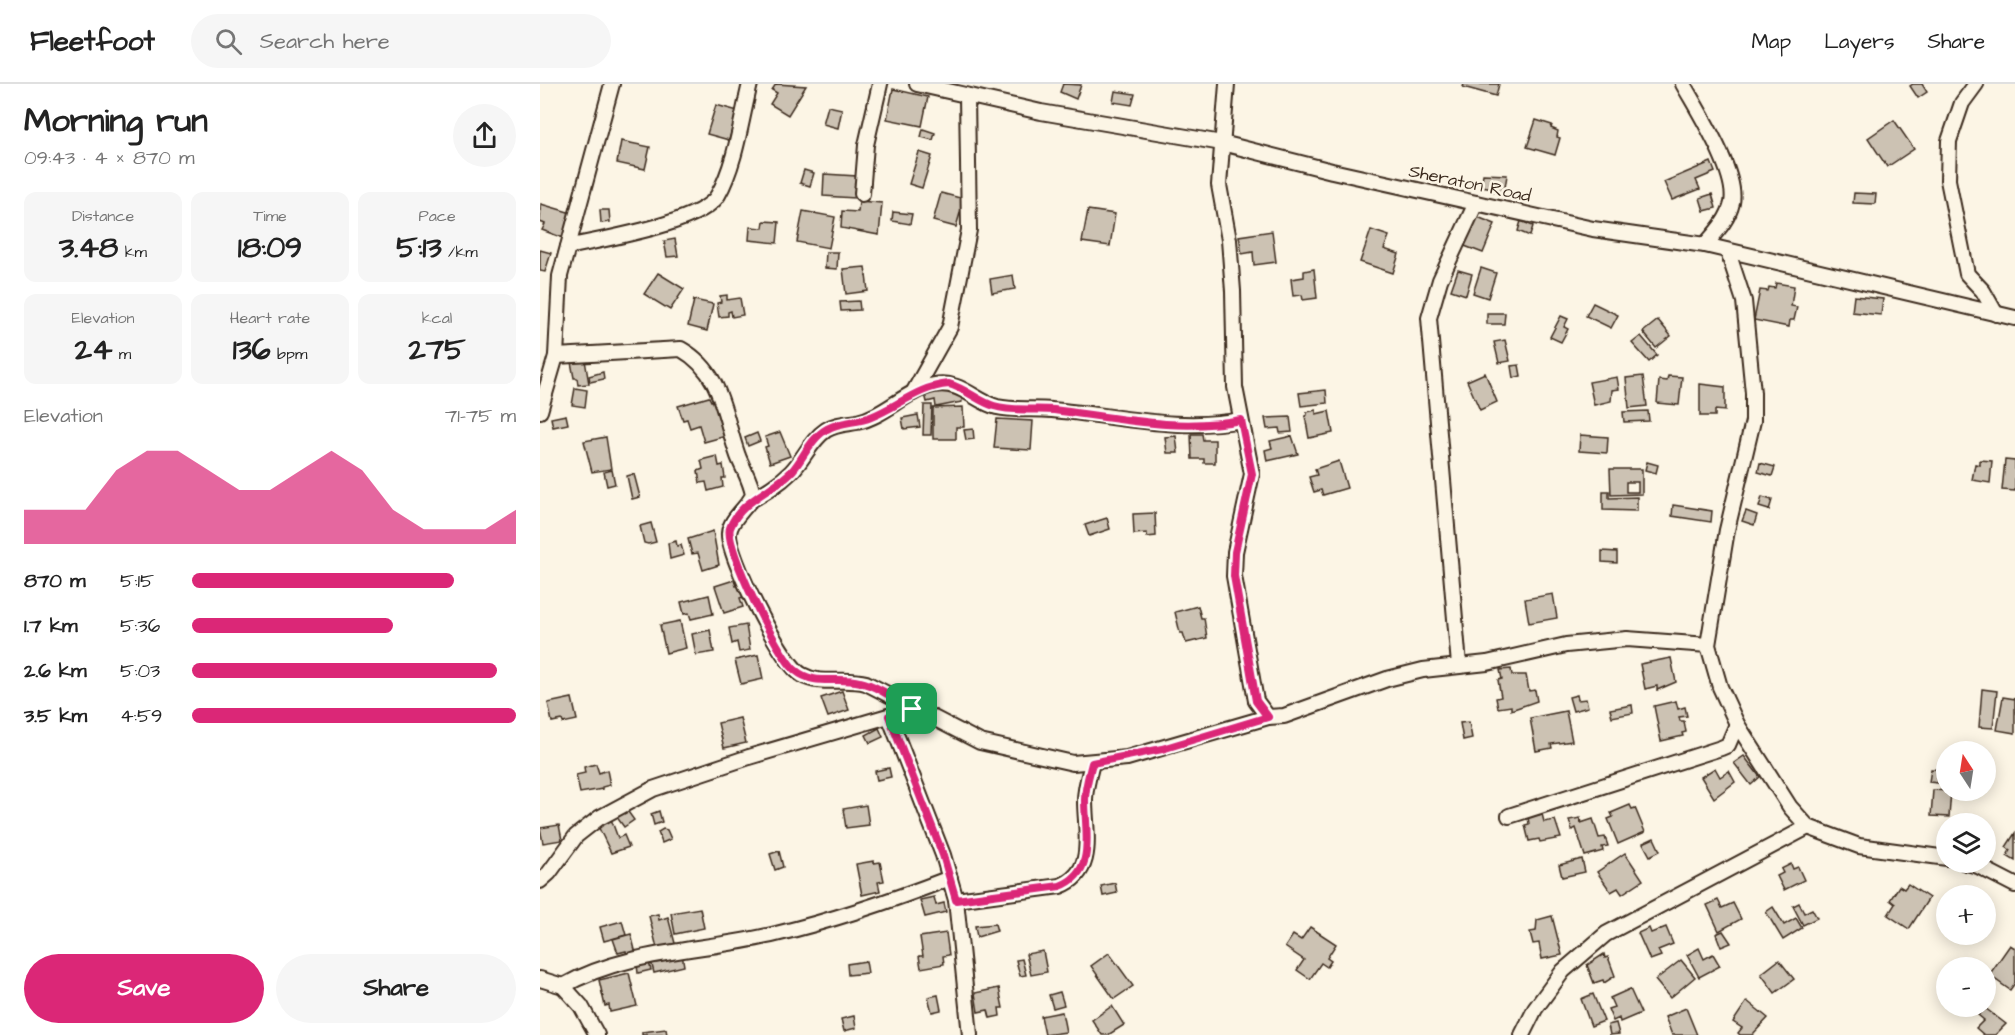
<!DOCTYPE html>
<meta charset="utf-8">
<style>
body{margin:0;font-family:"Architects Daughter",sans-serif;background:#f6f6f6;color:#222;height:100vh;display:flex;flex-direction:column;font-size:22px;white-space:nowrap}
*{box-sizing:border-box;margin:0}
p{font-size:20px;color:#767676}
.icon{flex:none;width:33px;height:33px;fill:none;stroke:currentColor;stroke-width:2;stroke-linecap:round;stroke-linejoin:round}
.map{position:relative;flex:1;overflow:hidden}
.sheet{display:flex;flex-direction:column;background:#fff;width:540px}
.sheet>*{flex:none}
.needle{width:39px;rotate:348deg}
.controls{position:absolute;left:1396px;top:657px;display:grid;gap:12px}
.controls a{display:grid;place-items:center;width:60px;height:60px;border-radius:50%;background:#fff;box-shadow:0 3px 15px #0003;font-size:30px}
.pin{position:absolute;display:grid;place-items:center;width:51px;height:51px;color:#fff;margin:-26px;border-radius:12px;box-shadow:0 3px 9px #0006}
.round{display:grid;place-items:center;flex:none;width:63px;height:63px;border-radius:32px;background:#f6f6f6}
.summary{display:flex;align-items:center;justify-content:space-between;height:102px;padding:0 24px}
h1{font-size:33px;font-weight:800;line-height:45px}
.metrics{display:grid;grid-template-columns:repeat(3,1fr);gap:9px;height:102px;padding:6px 24px}
.metrics div{display:grid;align-content:center;border-radius:12px;background:#f6f6f6;text-align:center}
.metrics b{font-size:30px;font-weight:800}
.metrics small{font-size:16px;font-weight:400}
.metrics p{font-size:16px}
.chart{height:168px;padding:12px 24px}
.chart p{display:flex;justify-content:space-between}
.chart svg{width:100%;height:108px;margin-top:6px;fill:#db2777;opacity:.7}
.primary-button{display:flex;gap:12px;margin-top:auto;padding:12px 24px}
.primary-button a{flex:1;height:69px;border-radius:36px;background:#db2777;color:#fff;font-size:24px;font-weight:800;line-height:69px;text-align:center}
.primary-button a+a{background:#f6f6f6;color:#222}
ul{padding:0 24px;list-style:none;font-size:20px}
li{display:grid;grid-template-columns:96px 72px 1fr;align-items:center;height:45px}
li i{height:15px;border-radius:8px;background:#db2777}
header{display:flex;align-items:center;gap:36px;box-sizing:border-box;height:84px;padding:0 30px;background:#fff;border-bottom:2px solid #e0e0e0}
header strong{font-size:28px}
nav{display:flex;gap:33px;margin-inline-start:auto;font-size:21px}
.search{width:420px;height:54px;background:#f6f6f6;display:flex;align-items:center;gap:15px;box-sizing:border-box;padding:0 21px;border-radius:33px;color:#767676;font-size:22px}
main{display:flex;flex:1;min-height:0}
.map>svg:first-child{display:block}
</style>
<header>
<strong>Fleetfoot</strong>
<div class="search"><svg class="icon" aria-label="search" viewBox="0 0 24 24"><circle cx="10" cy="10" r="6"/><path d="M15 15l6 6"/></svg>Search here</div>
<nav><a>Map</a><a>Layers</a><a>Share</a></nav>
</header>
<main>
<section class="sheet">
<div class="summary"><div><h1>Morning run</h1><p>09:43 · 4 × 870 m</p></div><a class="round"><svg class="icon" aria-label="share" viewBox="0 0 24 24"><path d="M12 15V3M7 8l5-5 5 5M5 13v7h14v-7"/></svg></a></div>
<div class="metrics">
<div><p>Distance</p><b>3.48<small> km</small></b></div>
<div><p>Time</p><b>18:09</b></div>
<div><p>Pace</p><b>5:13<small> /km</small></b></div>
</div>
<div class="metrics">
<div><p>Elevation</p><b>24<small> m</small></b></div>
<div><p>Heart rate</p><b>136<small> bpm</small></b></div>
<div><p>kcal</p><b>275</b></div>
</div>
<div class="chart"><p><span>Elevation</span>71–75 m</p>
<svg viewBox="0 0 160 44" preserveAspectRatio="none"><path d="M0 44V30L10 30L20 30L30 14L40 6L50 6L60 14L70 22L80 22L90 14L100 6L110 14L120 30L130 38L140 38L150 38L160 30V44z"/></svg>
</div>
<ul>
<li><b>870 m</b>5:15<i style="width:81%"></i></li>
<li><b>1.7 km</b>5:36<i style="width:62%"></i></li>
<li><b>2.6 km</b>5:03<i style="width:94%"></i></li>
<li><b>3.5 km</b>4:59<i style="width:100%"></i></li>
</ul>
<div class="primary-button"><a>Save</a><a>Share</a></div>
</section>
<div class="map">
<svg width="1475" height="951" viewBox="0 0 1475 951">
<rect width="100%" height="100%" fill="#fcf5e5"/>
<filter id="ink" filterUnits="userSpaceOnUse"><feTurbulence type="fractalNoise" baseFrequency=".0167" numOctaves="2"/><feDisplacementMap in="SourceGraphic" scale="12" xChannelSelector="R" yChannelSelector="G"/><feConvolveMatrix kernelMatrix="1 2 1 2 8 2 1 2 1" color-interpolation-filters="sRGB"/></filter>
<g filter="url(#ink)">
<g fill="#ccc2b3" stroke="#3b2a1e" stroke-width="1.5" fill-rule="evenodd">
<path d="M236,0l30,2 -18,29 -18,-11 7,-11 -5,-3z"/>
<path d="M523,0l18,1 -5,14 -16,-7z"/>
<path d="M924,0h35l-3,12 -33,-9z"/>
<path d="M1373,0h9l5,8 -9,6 -8,-12z"/>
<path d="M353,5l35,8 -6,29 -35,-7z"/>
<path d="M575,7l20,3 -3,11 -19,-3z"/>
<path d="M176,21l22,6 -9,29 -22,-6z"/>
<path d="M288,22l14,3 -4,19 -15,-4z"/>
<path d="M996,36l16,5 -1,3 7,3 -1,6 3,1 -5,17 -28,-8z"/>
<path d="M1354,36l20,29 -27,18 -19,-29z"/>
<path d="M383,45l12,4 -2,7 -12,-3z"/>
<path d="M81,57l29,6 -5,22 -28,-6z"/>
<path d="M379,68l13,4 -10,32 -13,-4z"/>
<path d="M1171,78l4,10 -19,8 4,9 -28,11 -8,-18z"/>
<path d="M264,86l10,3 -4,13 -10,-3z"/>
<path d="M284,90l33,2 -2,22 -32,-2z"/>
<path d="M943,90l24,1 -3,19 -10,-2 1,-4 -14,-2z"/>
<path d="M401,109l23,6 -8,28 -23,-6z"/>
<path d="M1314,109l22,1 -1,10 -22,-1z"/>
<path d="M1172,110l4,14 -12,3 -4,-13z"/>
<path d="M319,117l23,2 -3,32 -38,-7 1,-17 16,1z"/>
<path d="M1,120l34,10 -9,25 -24,-9 3,-6 -5,-2z"/>
<path d="M60,126h9l1,12 -9,1z"/>
<path d="M548,126l27,4 -5,32 -28,-4z"/>
<path d="M263,127l32,6 -6,31 -32,-6z"/>
<path d="M353,128l19,2 -2,10 -18,-3z"/>
<path d="M935,132l20,8 -12,29 -21,-8z"/>
<path d="M224,137l15,1 -2,21 -28,-3 1,-13 13,1z"/>
<path d="M981,137l12,5 -3,10 -12,-5z"/>
<path d="M831,146l18,6 -5,13 15,5 -6,19 -33,-11z"/>
<path d="M732,147l4,31 -22,3 -1,-13 -11,2 -3,-18z"/>
<path d="M135,155l3,17 -11,1 -3,-16z"/>
<path d="M0,166l11,3 -6,19 -5,-1z"/>
<path d="M286,168h12l-1,17 -12,-1z"/>
<path d="M325,183l3,24 -22,3 -3,-25z"/>
<path d="M941,184l15,5 -8,25 -15,-5z"/>
<path d="M774,185l3,29 -14,2 -1,-5 -9,1 -2,-17 13,-2v-6z"/>
<path d="M918,186l14,4 -6,21 -15,-5z"/>
<path d="M118,189l26,16 -14,21 -26,-16z"/>
<path d="M473,191l2,14 -23,4 -2,-14z"/>
<path d="M1236,199l18,3 -3,20 6,1 -3,13h-4l-1,7 -35,-7 6,-30 8,1 1,-4 6,1z"/>
<path d="M187,211v5l13,-2 3,17 -11,2 -1,-6 -3,1v4l-9,1 -2,-14 4,-1 -1,-6z"/>
<path d="M1314,212l29,3 -2,16 -29,-3z"/>
<path d="M154,216l19,4 -6,27 -19,-5z"/>
<path d="M319,217l1,9 -19,1 -1,-9z"/>
<path d="M1053,219l25,12 -7,13 -25,-12z"/>
<path d="M947,229h18l-1,11h-17z"/>
<path d="M1021,232l7,3 -4,8 4,2 -7,13 -11,-5z"/>
<path d="M1118,236l13,16 -15,12 -13,-16z"/>
<path d="M1101,252l16,19 -8,7 -17,-19z"/>
<path d="M965,256l5,21 -11,2 -5,-21z"/>
<path d="M45,276l4,24 -11,1 -1,-7h-3l-3,-16z"/>
<path d="M979,281l2,11 -8,2 -2,-12z"/>
<path d="M63,288l1,7 -14,3 -1,-6z"/>
<path d="M945,289l12,29 -17,8 -13,-29z"/>
<path d="M1103,292l4,30 -18,2 -3,-30z"/>
<path d="M1128,292l14,1 -3,28 -22,-2 2,-23 8,1z"/>
<path d="M1077,293l2,12 -7,1 -1,11 -17,4 -5,-23z"/>
<path d="M1160,300l25,3v24l-10,-1v6h-15z"/>
<path d="M420,302l2,16 -26,5 -1,-7 -8,2 -2,-8z"/>
<path d="M35,304l12,2 -2,17 -13,-2z"/>
<path d="M786,306l1,13 -26,3 -2,-13z"/>
<path d="M169,313l2,4 6,-2 9,37 -22,6 -5,-17 -9,3 -3,-9 -4,1 -5,-14z"/>
<path d="M384,321h8l-1,30h-8z"/>
<path d="M423,323l1,20h-8v12h-23v-31z"/>
<path d="M776,326v4l13,-3 4,22 -24,5 -4,-22 2,-1v-3z"/>
<path d="M1108,327l1,10 -25,1 -1,-10z"/>
<path d="M26,331l2,9 -15,3 -2,-9z"/>
<path d="M378,331l2,12 -16,2 -2,-11z"/>
<path d="M750,333l2,15 -12,1 -1,-5 -12,1 -2,-11z"/>
<path d="M457,335l36,2 -2,29 -37,-2z"/>
<path d="M433,345l1,10 -8,1 -2,-10z"/>
<path d="M240,348l10,24 -20,7 -5,-16 3,-1 -3,-9z"/>
<path d="M217,349l3,8 -12,5 -3,-8z"/>
<path d="M651,350h11l1,6h12v23h-11v-4h-12z"/>
<path d="M1040,351l28,2 -1,16 -28,-2z"/>
<path d="M636,352l2,17h-11l-2,-16z"/>
<path d="M752,352l6,18 -31,7 -2,-11 7,-2 -2,-7z"/>
<path d="M66,353l5,32 -19,3 -8,-31z"/>
<path d="M177,372l2,10 4,-1 2,13h-3l1,9 -15,4 -2,-9 -6,1 -2,-12 5,-2 -2,-9z"/>
<path d="M1440,376l12,1 -2,22 -18,-3 3,-16 5,1z"/>
<path d="M1465,376l10,1v30l-13,-1z"/>
<path d="M799,377l8,27 -24,7 -2,-5 -7,2 -5,-15 8,-2 -2,-6z"/>
<path d="M1107,378l11,3 -2,8 -11,-3z"/>
<path d="M1220,379l15,4 -3,9 -14,-4z"/>
<path d="M1070,385h32v25l-31,1zM1086,398h12v10h-12z"/>
<path d="M72,386l3,14 -8,2 -3,-14z"/>
<path d="M94,390l6,23 -8,2 -5,-23z"/>
<path d="M1063,407h6v7l28,-1v14l-34,-1z"/>
<path d="M1222,413l10,3 -3,10 -10,-3z"/>
<path d="M1133,421l39,6 -1,11 -39,-6z"/>
<path d="M1206,427l11,4 -3,10 -12,-4z"/>
<path d="M615,429l1,23 -9,1v-4l-13,1 -1,-20z"/>
<path d="M567,434l3,11 -21,7 -4,-11z"/>
<path d="M111,439l5,19 -8,2 -4,-1 -4,-17z"/>
<path d="M173,447l6,34 -16,5 -5,-17 -6,1 -4,-15z"/>
<path d="M136,457l1,5 4,-1 3,10 -14,4 -2,-16z"/>
<path d="M1062,467l15,1v11l-15,-1z"/>
<path d="M194,496l2,6 7,-3 4,13 -7,2 3,9 -19,6 -9,-27z"/>
<path d="M1013,510l4,24 -28,5 -4,-24z"/>
<path d="M169,511l4,19 -22,5 -2,-6 -5,1 -3,-12z"/>
<path d="M658,522l3,12h3l3,20 -21,5 -3,-10h-3l-5,-21z"/>
<path d="M140,537l6,27 -20,5 -6,-28z"/>
<path d="M206,541l4,25 -11,2 -2,-10 -5,2 -3,-16z"/>
<path d="M170,546l4,22 -18,3 -4,-21z"/>
<path d="M218,571l5,24 -22,5 -6,-24z"/>
<path d="M1131,574l5,24 -19,8v-4l-12,3 -5,-25z"/>
<path d="M971,585l1,6h14l3,16 6,-1 2,11 -26,9v-4l-13,2 -2,-10 5,-1 -3,-17 4,-1 -2,-9z"/>
<path d="M1442,605l15,2 -4,37 -14,-1z"/>
<path d="M302,607l7,19 -21,7 -7,-19z"/>
<path d="M1037,611l1,5 8,-1 2,8 -15,4 -4,-14z"/>
<path d="M1463,613l12,2v34l-18,-3z"/>
<path d="M32,614l5,22 -14,3 -1,-3 -10,2 -4,-19z"/>
<path d="M1136,617l2,8 7,-2 2,9 -8,1 1,4h4l2,11 -4,1 1,3 -22,5 -7,-35z"/>
<path d="M1092,621l1,8 -21,4 -2,-8z"/>
<path d="M1026,627l6,30 -21,3 1,4 -16,3 -6,-33z"/>
<path d="M200,634l6,25 -22,5 -6,-25z"/>
<path d="M929,638l3,16 -9,2 -3,-17z"/>
<path d="M339,644l4,9 -13,6 -4,-8z"/>
<path d="M1204,672l16,21 -9,8 -17,-22z"/>
<path d="M56,680l3,9 8,-3 3,15 -8,2v2l-22,4 -4,-18 9,-2 -1,-6z"/>
<path d="M349,684l2,9 -14,3 -2,-9z"/>
<path d="M1175,684l5,9 9,-6 6,11 -21,16 -13,-21z"/>
<path d="M1391,685l16,1v14l-18,-2z"/>
<path d="M1393,706l18,1 -2,26 -18,-1z"/>
<path d="M326,721l3,20 -23,3 -3,-19z"/>
<path d="M1090,721l2,4 3,-1 10,24 -27,12 -10,-25 5,-2 -2,-4z"/>
<path d="M86,725l8,11 -10,7 -8,-11z"/>
<path d="M119,727l3,11 -8,3 -3,-11z"/>
<path d="M1002,730l2,8 11,-2 6,18 -21,4 -1,-3 -10,2 -4,-16 4,-1 -1,-7z"/>
<path d="M1040,734l1,5 12,-4 6,19 6,-1 3,9 -6,1 1,4 -18,5 -9,-28 -4,2 -3,-10z"/>
<path d="M71,735l7,19 6,-3 5,12 -18,6 -14,-29z"/>
<path d="M19,741l3,15 -19,3 -3,-15z"/>
<path d="M123,745l4,1 4,9 -9,4 -4,-11z"/>
<path d="M1475,749v28l-8,-5 3,-6 -4,-3z"/>
<path d="M1114,754l6,13 -10,5 -7,-13z"/>
<path d="M239,767l4,16 -8,3 -5,-16z"/>
<path d="M1085,769l18,27 -21,14 -4,-6 -7,4 -14,-20z"/>
<path d="M1042,775l3,13 -23,5 -3,-12z"/>
<path d="M334,777v2l6,-1 4,19 -6,1 2,9 -18,4 -6,-31z"/>
<path d="M1251,780l2,5 5,-2 6,13 -20,10 -7,-14 6,-3 -2,-4z"/>
<path d="M575,799l2,10 -14,3 -2,-10z"/>
<path d="M1368,800l21,14 -20,31 -21,-14 7,-11 -5,-4 9,-14 5,3z"/>
<path d="M394,813l2,8 8,-2 2,9 -21,5 -5,-17z"/>
<path d="M1178,816l4,8 11,-5 8,16 -22,12 -12,-26z"/>
<path d="M1259,819l5,10 8,-4 5,9 -14,7 -10,-19z"/>
<path d="M1233,823l11,18 12,-7 6,10 -19,12 -17,-28z"/>
<path d="M160,824l4,20 -29,6 -4,-21z"/>
<path d="M118,830l1,6 9,-3 8,30 -18,5 -9,-36z"/>
<path d="M1012,832l10,39 -20,4 -3,-16 -6,1 -3,-12 6,-1 1,-11z"/>
<path d="M82,837l4,14 -22,6 -4,-14z"/>
<path d="M455,840l2,7 -20,6 -2,-11z"/>
<path d="M770,843l26,17 -9,14 4,3 -4,6 -6,-4 -11,16 -13,-9 7,-10 -19,-13 8,-12 8,5z"/>
<path d="M1126,843l7,17 -15,6 3,6 -11,4 -12,-27 11,-5 2,5z"/>
<path d="M1183,847l8,12 -10,4 -5,-13z"/>
<path d="M406,849l3,22 -6,1 1,8 -23,4 -2,-12h4l-3,-19z"/>
<path d="M91,850l6,24 -9,2 -2,-9 -8,2 -5,-14z"/>
<path d="M1470,861l5,3v35l-5,7 -21,-15z"/>
<path d="M1159,864l5,11 9,-5 7,12 -21,11 -12,-22z"/>
<path d="M503,867l4,21 -16,3 -5,-21z"/>
<path d="M569,869l24,33 -19,13 -23,-33z"/>
<path d="M142,870l2,12 -30,7 -3,-12z"/>
<path d="M1064,870l1,4 3,-1 7,19 -11,7 -1,-3 -9,3 -7,-18z"/>
<path d="M482,875l4,16 -6,1 -4,-16z"/>
<path d="M1141,876l14,17 -25,21 -15,-18z"/>
<path d="M1239,876l15,19 -19,14 -14,-19z"/>
<path d="M326,877l2,12 -20,2 -1,-11z"/>
<path d="M109,878l2,8 -13,3 -1,-9z"/>
<path d="M89,889l8,33 -27,6 -1,-7 -4,1 -6,-26z"/>
<path d="M459,904l4,20h-4l1,8 -10,2 -2,-8 -10,2 -3,-19z"/>
<path d="M1090,905l11,24 -21,9 -1,-4 -6,3 -5,-12 6,-2 -4,-9z"/>
<path d="M520,908l4,13 -11,3 -4,-13z"/>
<path d="M1053,910l11,27 -13,5 -10,-27z"/>
<path d="M398,911l3,15 -9,2 -4,-15z"/>
<path d="M1207,917l21,17 -16,17h-12l-2,-2 4,-5 -9,-6z"/>
<path d="M572,922l12,19 -16,10h-6l-10,-15z"/>
<path d="M1146,924l11,27h-25l-7,-18z"/>
<path d="M1445,924l21,16 -11,11h-11l-8,-7 8,-8 -6,-5z"/>
<path d="M522,928l4,20 -21,3 -4,-19z"/>
<path d="M314,932l2,12 -12,3 -3,-12z"/>
<path d="M1076,939l3,11 -9,1 -2,-10z"/>
<path d="M126,945l1,6h-25v-3z"/>
</g>
<g fill="none" stroke-linecap="round" stroke-linejoin="round">
<g stroke="#3b2a1e" stroke-width="18">
<g id="street">
<path d="M377,0l124,28 181,31 110,28 261,58 112,16 310,73"/>
<path d="M687,0l-8,101 10,55 4,51 2,96 17,87 -17,78 -1,24 22,125 12,16 16,-1 103,-37 36,-9 64,-7 79,-18 61,-6 81,6"/>
<path d="M1143,0c15,27 55,89 49,119 -4,17 -16,29 -27,42"/>
<path d="M1436,0l-14,19 -13,38 -1,39 19,94 16,17 13,23"/>
<path d="M322,110l4,-49 14,-61"/>
<path d="M28,163c34,-8 135,-24 150,-52 18,-32 23,-75 32,-111"/>
<path d="M1188,168l16,49 9,92v28l-26,109 -19,115 12,42 17,37 53,83 18,20 51,19 88,12"/>
<path d="M16,272l125,-7c42,24 42,65 57,107 5,13 13,25 15,39 -6,13 -23,24 -24,38 -2,22 53,131 73,142 19,11 43,2 64,8l114,59 93,21 54,-5 141,-41"/>
<path d="M373,309l37,-66 19,-97 -2,-134"/>
<path d="M0,327l16,-55 4,-80 52,-192"/>
<path d="M211,416c14,-8 28,-16 40,-28 13,-13 20,-32 35,-42 9,-6 20,-6 31,-8 28,-6 48,-31 77,-37 27,-5 40,16 63,22 18,4 36,1 55,3 64,5 125,22 189,10"/>
<path d="M919,581l-30,-347 11,-38 36,-77"/>
<path d="M349,632l54,139 13,45 14,135"/>
<path d="M969,732l212,-68 7,-3 9,-21"/>
<path d="M1423,778l15,4 37,19"/>
<path d="M0,797l9,-8 27,-37 23,-18 54,-29 96,-32 163,-48"/>
<path d="M416,816l104,-14c37,-14 25,-54 25,-86 0,-12 4,-25 7,-37"/>
<path d="M0,895l23,7 18,20 16,29"/>
<path d="M23,902c63,-36 143,-35 213,-52 59,-14 117,-34 174,-56"/>
<path d="M982,951l13,-26 28,-38 43,-37 202,-107"/>
</g>
</g>
<use href="#street" stroke="#fcf5e5" stroke-width="14"/>
</g>
</g>
<g fill="none" stroke-linecap="round" stroke-linejoin="round" filter="url(#ink)">
<g stroke="#fff" stroke-width="12">
<path id="route" d="M409,300c17,5 29,17 45,22 19,6 40,2 60,4 63,8 124,22 187,10l11,54 -17,78 -1,24 22,125 12,16 -106,32 -70,14c-3,12 -7,25 -7,37 0,32 12,72 -25,86l-104,14 -13,-45 -54,-139 23,-7c-16,-9 -34,-23 -52,-27 -23,-6 -45,5 -65,-12 -17,-14 -71,-124 -65,-142 10,-28 44,-37 63,-58 11,-13 18,-32 34,-41 13,-8 30,-6 44,-12 28,-11 46,-30 78,-33z"/>
</g>
<use href="#route" stroke="#db2777" stroke-width="8"/>
</g>
<g text-anchor="middle" stroke-width="5" stroke-linejoin="round" paint-order="stroke">
<g font-size="18" fill="#3b2a1e" stroke="#fcf5e5">
<text transform="translate(930 99) rotate(12)" y="6">Sheraton Road</text>
</g>
</g>
</svg>
<div class="controls">
<a><svg class="needle" viewBox="-14 -14 28 28"><path d="M0-13l5 13h-10z" fill="#e53935"/><path d="M0 13l5-13h-10z" fill="#767676"/></svg></a>
<a><svg class="icon" aria-label="layers" viewBox="0 0 24 24"><path d="M12 4l9 5-9 5-9-5zM3 14l9 5 9-5"/></svg></a>
<a>+</a>
<a>−</a>
</div>
<div class="pin" style="left:372px;top:625px;background:#1e9e55"><svg class="icon" aria-label="arrive" viewBox="0 0 24 24"><path d="M6 21V4h12l-3 4 3 4H6"/></svg></div>
</div>
</main>
